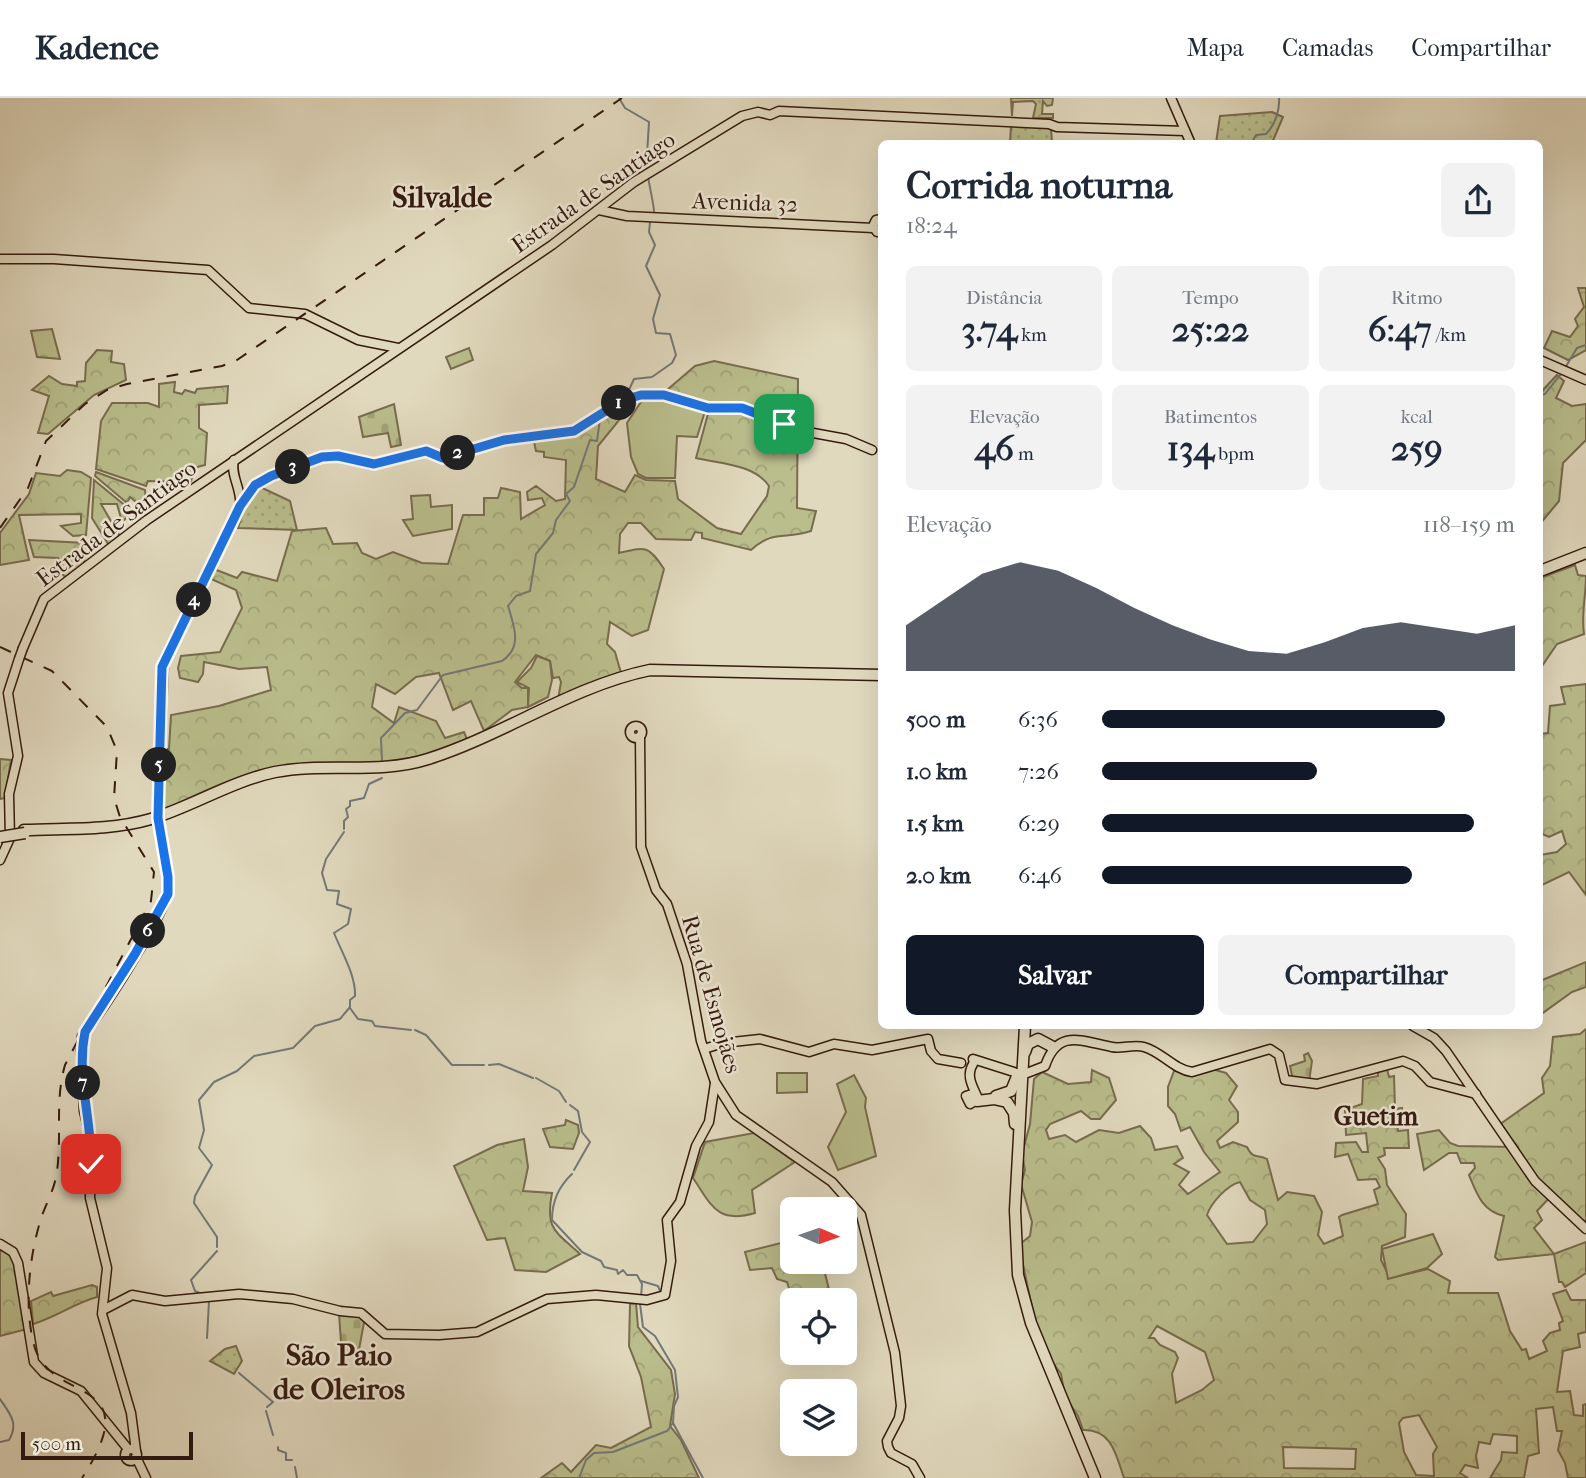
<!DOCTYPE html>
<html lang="pt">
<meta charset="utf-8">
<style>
body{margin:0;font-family:"IM FELL French Canon",serif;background:#f2f2f3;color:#1f2937;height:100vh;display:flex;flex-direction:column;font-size:26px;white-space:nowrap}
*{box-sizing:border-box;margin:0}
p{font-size:23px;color:#747a83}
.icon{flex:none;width:38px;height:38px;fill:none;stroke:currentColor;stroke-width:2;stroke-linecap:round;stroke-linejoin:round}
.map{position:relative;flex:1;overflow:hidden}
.sheet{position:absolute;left:878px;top:42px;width:665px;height:889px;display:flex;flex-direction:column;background:#fff;border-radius:10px;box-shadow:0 7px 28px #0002}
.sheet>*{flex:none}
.needle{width:46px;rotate:92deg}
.buttons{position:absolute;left:780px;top:1099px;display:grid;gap:14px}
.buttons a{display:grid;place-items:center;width:77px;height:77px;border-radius:10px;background:#fff;box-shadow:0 7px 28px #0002;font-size:35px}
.scale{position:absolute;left:21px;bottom:18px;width:172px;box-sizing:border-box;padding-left:7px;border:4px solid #351b0f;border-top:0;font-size:19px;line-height:24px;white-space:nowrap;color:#351b0f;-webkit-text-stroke:5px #ece6d5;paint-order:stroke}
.pin{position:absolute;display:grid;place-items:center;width:60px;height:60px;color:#fff;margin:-30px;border-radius:14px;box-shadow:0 4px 10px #0006}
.km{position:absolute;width:35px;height:35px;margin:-18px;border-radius:50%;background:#222;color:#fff;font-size:19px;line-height:35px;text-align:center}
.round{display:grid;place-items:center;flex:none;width:74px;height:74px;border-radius:10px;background:#f2f2f3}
.summary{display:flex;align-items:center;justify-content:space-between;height:119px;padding:0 28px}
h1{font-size:38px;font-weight:700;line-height:52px}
.stats{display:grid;grid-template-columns:repeat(3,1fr);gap:10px;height:119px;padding:7px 28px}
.stats div{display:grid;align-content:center;border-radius:10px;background:#f2f2f3;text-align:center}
.stats b{font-size:35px;font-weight:700}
.stats small{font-size:19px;font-weight:400}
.stats p{font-size:19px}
.chart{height:196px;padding:14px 28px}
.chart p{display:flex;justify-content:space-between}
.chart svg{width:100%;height:126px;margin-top:7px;fill:#111827;opacity:.7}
.action{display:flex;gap:14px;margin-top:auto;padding:14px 28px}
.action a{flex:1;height:80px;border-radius:10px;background:#111827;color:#fff;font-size:28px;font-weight:700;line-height:80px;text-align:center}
.action a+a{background:#f2f2f3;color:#1f2937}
ul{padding:0 28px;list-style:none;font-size:23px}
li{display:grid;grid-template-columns:112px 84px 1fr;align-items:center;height:52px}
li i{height:18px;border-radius:9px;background:#111827}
header{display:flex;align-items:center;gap:42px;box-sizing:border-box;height:98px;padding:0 35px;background:#fff;border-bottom:2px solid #e0e1e3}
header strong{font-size:33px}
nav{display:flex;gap:38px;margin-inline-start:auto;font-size:24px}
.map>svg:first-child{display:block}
</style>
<header>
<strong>Kadence</strong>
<nav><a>Mapa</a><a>Camadas</a><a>Compartilhar</a></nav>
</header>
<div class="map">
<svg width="1586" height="1380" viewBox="0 0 1586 1380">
<defs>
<pattern id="forest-crowns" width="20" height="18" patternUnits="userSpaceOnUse" patternTransform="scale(1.75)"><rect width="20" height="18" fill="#babd8c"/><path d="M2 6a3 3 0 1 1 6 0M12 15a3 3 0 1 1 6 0" fill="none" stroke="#a0a278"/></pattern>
<pattern id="cemetery-stones" width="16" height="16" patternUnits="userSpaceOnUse" patternTransform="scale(1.75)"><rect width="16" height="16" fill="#babd8c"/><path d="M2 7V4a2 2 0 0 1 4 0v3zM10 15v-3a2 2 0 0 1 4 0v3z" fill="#a0a278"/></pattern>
<pattern id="park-dots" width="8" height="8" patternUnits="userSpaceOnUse" patternTransform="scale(1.75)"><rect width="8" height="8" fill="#babd8c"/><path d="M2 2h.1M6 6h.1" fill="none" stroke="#a0a278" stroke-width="1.8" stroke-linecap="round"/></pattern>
</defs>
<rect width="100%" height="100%" fill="#e1d9be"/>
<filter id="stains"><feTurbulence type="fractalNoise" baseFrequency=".00286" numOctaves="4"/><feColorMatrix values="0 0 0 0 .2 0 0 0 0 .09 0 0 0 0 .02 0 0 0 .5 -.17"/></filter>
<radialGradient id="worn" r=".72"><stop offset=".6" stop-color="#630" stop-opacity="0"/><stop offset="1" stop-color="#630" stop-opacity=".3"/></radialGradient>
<g fill="url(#forest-crowns)" stroke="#786c4e" stroke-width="2" fill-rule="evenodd">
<path d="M1578,190h8v62l-18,10 -24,-12 8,-17 18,6 8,-11 -3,-7 9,-12z"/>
<path d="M52,231l8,30 -23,-2 -6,-26z"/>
<path d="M97,252l15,1 -1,11 13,2 2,16 -32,15 -46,39 -10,-1 11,-37 -17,-6 17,-14 13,8 15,2v-4l8,-1 1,-18z"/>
<path d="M714,263l84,18 -1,129 19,3 -5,20c-26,9 -37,-2 -60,19l-49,-12v-5l-7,-1 -4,8 -35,-1 -15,-16h-13l-8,11 -1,19c27,-6 29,-8 45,16l-16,61 -16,6 -22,-14 -3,22 8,8 6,21 -63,27 3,-18 -2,-5 -6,1 -3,-17 -14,-6 -21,27 7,6h6v19l-16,3 -28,21 -13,-30 -18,9 -14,-37 -23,4 -21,17 -19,-10 -4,23 22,16 5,-16 37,14 9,17 19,-6 3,7c-29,11 -57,23 -88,24 -36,2 -70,-2 -107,5 -39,8 -74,26 -110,43l1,-62h6l2,-34 48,-9 52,-16 -4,-23 -28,2 -35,-7 -1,12 -5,8 -18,-4 -2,-10 3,-12 39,-4 22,-44 -6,-18 -27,-12 5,-9 23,9 5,-6 35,9 15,-50 34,-3 7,16 24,-1 5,10 14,6 17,-7 29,11 26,1 15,-49h21v-17h14l3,-10 19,4 1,27 24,-14 -3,-7 -14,2 -1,-8 9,-6 20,15 9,-2 1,-39 -22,-3v-5l-8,-1 -3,-14 37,-3 43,-23 7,8 -22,27 -2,33 29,13 10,-17 11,5 29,1 3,18 39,29 24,6 26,-38 2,-10c-15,-22 -48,-22 -73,-28l13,-48 -42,-16v-4l28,-24z"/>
<path d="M1557,277l7,6 -8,17 16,8 14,-2v36l-23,23 -4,38 -19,23v-131z"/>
<path d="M175,284l-1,10 8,2 3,-4 10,3 2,-4 31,-3 -1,17 -28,2v23l8,5 -2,32 -11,3 -3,14 -43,-1 -2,5 -50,-17 5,-48 11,-18h36l11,4v-23z"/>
<path d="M67,372l14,2 10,6 -5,57 -13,1 -12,-10 20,-3v-9l-62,1 10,45 -29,5v-32l29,-39 7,-21 24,3z"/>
<path d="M96,374l49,18 1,11 -10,1 -6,-5 -3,6 -32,-27z"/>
<path d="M94,382l39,32 -11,10 -5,-18h-16l20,34 -11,9 -18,-29z"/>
<path d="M29,442l56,3 -1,24 -16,12 -5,-4 -5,-17 -24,-1z"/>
<path d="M1575,467l3,10 8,1c0,20 -5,38 -2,58l-27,10 -17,25v-91z"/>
<path d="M1586,586v211l-17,-23 -29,14v-31l17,-3 9,-8 -4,-13 -13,6 -9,-4v-99l8,-1 2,-27 15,-2 -4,-17z"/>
<path d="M0,661l11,1 -6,38 -5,1z"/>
<path d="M1586,864v25l-14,5 -32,23v-34z"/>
<path d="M1586,931v191l-3,3 -31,-28 -15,16 5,9 -8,8 20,26 32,-12v31l-21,14 -3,-5h-3l-5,-28 -56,6 -3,-3 9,-41c-22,-5 -27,-22 -35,-41l6,-7 -1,-5h-13l-4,-10h-8l-25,17 -7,-36 22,-4 11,13 8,3 57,1 -16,-22 45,-32 -2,-15 8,-12 3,-29 27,-3z"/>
<path d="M1212,971l14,4 11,13 -8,14 9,12v10l-21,19 3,7 13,-6 14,5c6,13 11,7 20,12l11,41 9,-8 27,4 8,16 -4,23 6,9 19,-8 -4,-19 3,-2 36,-11 -4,-14 6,-3 -4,-8 -18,1 -10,-26 -13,3 1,-14 20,-1 6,10h6l-2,-19 -20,2 -1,-25 17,-6 1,-25 15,-3v-5l9,-2 2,8 5,-1 1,33 7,-1v7l-6,2 2,14 10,-1 1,18h-25l1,7 -7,3 7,11 2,16 19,29 -1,23 -23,9 -1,14 9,18 38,-9 22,12 -2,12h50l12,38 12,19 4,-1 3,10 18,-8 -4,-10 7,-8 10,-3 -1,-7 4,-2 -10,-27 13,-4 5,10h15v32l-8,2 2,13 -17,4 -6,41 13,-1 4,24 9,1v-11l3,-1v74h-18l-3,-15 -7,-13 4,-19h-5l-4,-24 -17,2 3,44 -11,3 -4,22h-34l11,-18 1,-8 15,1v-17l-24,-2 -3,10 -11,-2 -3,14 2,12 -13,-3 -5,8 8,5h-344c-8,-23 -12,-49 -41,-48l-5,-14 -13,-20 -4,-22 -13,-18 -14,-39 -15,-72 11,-9 2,-14 -11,-38 4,-14 -3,-16 8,-30 4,-45 8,-7 26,12 23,-2 1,-12 17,8 7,22 -16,19h-9l-10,-8 -31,13 -4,6 3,9 16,-4 11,7 23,-12 20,3 21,-7 11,12 4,12 22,-4 6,12 -9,6 15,8 -10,13 9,9 32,-22 -16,-20 -14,-25 -9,4 -6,-17 -7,-8v-19l6,-16zM1240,1084l10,18 15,10 2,14 -14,18 -26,2 -20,-29c4,-12 20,-30 33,-33zM1157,1228l48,26 9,28 -12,10 -26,13 -4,-29 6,-16 -3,-6 -15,-7 -6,-7h-5zM1419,1317l18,32 -4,7 1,22 -18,-1 -12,-23 -5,-29 4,-5zM1283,1349l73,2 -1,20 -71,-1z"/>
<path d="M566,1022l12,5 1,8 -6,16 -23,-2 -7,-18 22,-4z"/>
<path d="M754,1035l41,29 -43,28 3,23c-38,11 -43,-7 -62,-35l12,-36z"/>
<path d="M524,1041l4,28 -5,24 29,2c-7,36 3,38 28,61l-34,18 -31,-2 -10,-32 -18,2 -33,-74 43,-21z"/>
<path d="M793,1142v22h29l9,35 -38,4 -6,-19 -10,-3 -5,-11 -22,2 -5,-18z"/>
<path d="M5,1152l10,10 12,69 -27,7v-85z"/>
<path d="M92,1187l5,2v10c-22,6 -41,20 -64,27l-2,-23 20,-9 2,4z"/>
<path d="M636,1205l2,24 33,43 4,24 -5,32 11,14 18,38h-158l21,-15 9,9 25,-27 15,3 40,-21 -10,-50 -12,-31 1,-42z"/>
</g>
<g fill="url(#cemetery-stones)" stroke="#786c4e" stroke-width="2">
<path d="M394,306l7,41 -10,2 -3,-14 -25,4 -4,-20z"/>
<path d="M1308,955l4,8 -3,21 -16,-2 -3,-14 15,-5 -1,-6z"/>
<path d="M339,1216l26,3 -7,38 -11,2 -6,-15z"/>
</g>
<g fill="url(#park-dots)" stroke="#786c4e" stroke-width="2">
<path d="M1011,0h42l-1,7 -5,1 -4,-5 -1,13h11v4h-20l3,-14 -3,-3 -20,1 -1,14z"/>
<path d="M1272,14l11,5 -11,26h-56l4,-27z"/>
<path d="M1011,27l40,3 1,15 -42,1z"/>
<path d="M258,388l32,15 7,29 -59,-2 10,-31z"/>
<path d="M236,1248l6,15 -8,13 -24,-13 15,-12z"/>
</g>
<g fill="#babd8c" stroke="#786c4e" stroke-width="2">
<path d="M469,250l4,12 -22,9 -5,-12z"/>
<path d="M663,298l43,12 -9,29 -20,-1 -2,42h-29l-8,-4 -7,-17 -4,-34 16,-24z"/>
<path d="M430,397l1,12 21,-2v24l-39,7 -10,-16 10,-1 -2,-23z"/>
<path d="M537,558l13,5 2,19 -4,17 -20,10 1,-19 -12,-6 14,-14z"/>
<path d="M777,975h30v19l-30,1z"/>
<path d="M854,977l12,23 -1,9 11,49 -38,14 -10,-23 18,-35 -9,-28z"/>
<path d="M1433,1136l9,20 -15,14 -39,11 -6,-30z"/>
</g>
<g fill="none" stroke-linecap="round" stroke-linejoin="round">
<g stroke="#727977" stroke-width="2">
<path d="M619,0l6,10 24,14 -3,49"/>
<path d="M1251,46l5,-9 10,-1c9,-9 14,-24 13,-36"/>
<path d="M648,78c1,9 7,33 6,38"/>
<path d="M1565,270l12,-20 9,-3"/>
<path d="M1540,297l5,-1 16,-20"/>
<path d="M621,299l7,-5 6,-13 18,-2 20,-14 4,-8 -6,-21 -14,-1 -3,-14 7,-24 -14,-29 9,-21 -6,-13 1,-10"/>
<path d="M1540,312v2"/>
<path d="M382,662l-1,-22 24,-25 12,-3 26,-35 59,-14c21,-14 12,-35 6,-55l8,-10 14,-5 6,-37 17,-21 3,-13 14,-19 -4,-7 8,-7 16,-47 7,1 3,-22"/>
<path d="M344,731v-8l4,-4 -2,-8 4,-3v-5l14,-3 5,-14 13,-6"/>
<path d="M350,910l8,11 14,2 3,5 36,4"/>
<path d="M415,932l11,5 26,30h32"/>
<path d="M489,967l10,-1 34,14"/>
<path d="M536,980l23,13 7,11"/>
<path d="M570,1007l8,6 4,21 8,10 -16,28"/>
<path d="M572,1076c-13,12 -20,28 -20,46l30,32 19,9 3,6 13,3 1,4 5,-4 4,5h10l5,9 -1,13"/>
<path d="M217,1149v-10l-23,-34 1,-7 17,-31 -13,-17 5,-18 -5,-30 15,-18 23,-11 17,-15 39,-8 22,-22 25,-7 10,-12v-7l5,-4c1,-20 -13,-43 -21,-63l14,-9 3,-15 -14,-5 2,-13 -12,-1 -5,-17 4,-14 18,-27"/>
<path d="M641,1183l17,5 3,7"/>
<path d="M202,1196l-7,-3 -4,-11 26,-29"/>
<path d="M640,1206l3,23 12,9 20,34 3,27 -4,9 -1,17 30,55"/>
<path d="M207,1240l2,-37"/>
<path d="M239,1275l34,29 -6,5"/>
<path d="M0,1301c10,15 19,24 9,41l-9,2"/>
<path d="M266,1313l7,24"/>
<path d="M278,1349v3l8,3v7h6"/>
<path d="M295,1369l2,11"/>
<path d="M579,1380l7,-18 8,-7 19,-1 54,-21 6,-8"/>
</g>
<g stroke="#351b0f" stroke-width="11">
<g id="major">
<path d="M1171,0l20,46"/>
<path d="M599,112l28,6 246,12"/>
<path d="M882,121l-6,1 -3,6 4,6h5"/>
<path d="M0,161h54l154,11 41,38 56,6 53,26 40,8"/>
<path d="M1540,262l46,20"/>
<path d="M240,407l15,-20 16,-9 51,-19 16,-1 31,8 57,-13 17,7 61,-18 70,-9 54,-33 13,-3h23l44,13h34l55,22 49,9 26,11"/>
<path d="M23,550l21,-49 103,-79 405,-275 82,-63 108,-66 16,-4 12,3 9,-4 270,13 8,3 128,4"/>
<circle cx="636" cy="634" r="6"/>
<path d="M640,638l1,111 15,43 11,14 20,60 14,77 14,41 21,33 96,67 29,33 34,138 6,53 -2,12 -12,23 1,6 3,6 21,11 8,14"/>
<path d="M158,711l6,-149 76,-155c2,-16 -10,-29 -6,-45"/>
<path d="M0,762l10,-22 -1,-44 9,-38 -10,-63 11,-34"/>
<path d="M1413,928l21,12 12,13 89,130 51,48"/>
<path d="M85,934l-4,18 3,61 7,30 -1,57 17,70 -5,46 29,99 5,38"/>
<path d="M82,938c18,-21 81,-119 86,-144 4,-20 -7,-45 -9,-65"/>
<path d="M704,951l19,-6 37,-4 49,13 25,-8 38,6 56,-11 3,12 7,8 23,4"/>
<path d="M973,961l41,13"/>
<path d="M973,966c-8,13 1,24 5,35l-8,5 -4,-8 9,-3"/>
<path d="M1027,975l18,-7c13,-38 36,-25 67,-19 10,2 22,-3 32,0 18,5 29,22 48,25l78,-23 9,6 6,25 32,4 86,-23 12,5 15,16 46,12"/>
<path d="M0,1146l13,8 5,11 16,99 10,11 37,18 47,58"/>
<path d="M103,1212l29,-15 33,6 74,-7 54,5 47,12 21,2 24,21 54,1 38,-3 70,-33 49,-4 51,5 18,-5 6,-34 -4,-41 13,-18 16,-56 13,-24 6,-39"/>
<circle cx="131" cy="1357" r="6"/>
<path d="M136,1359l10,21"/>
</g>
</g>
<g stroke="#351b0f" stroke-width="13">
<g id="highway">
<path d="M1540,473l46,-18"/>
<path d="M24,732c43,-2 86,1 127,-11 42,-13 81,-38 124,-47 51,-10 103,3 153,-13 76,-24 144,-73 222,-89l232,5"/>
<path d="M1025,928l-10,184 3,65 13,48 64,155"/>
<path d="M1025,954l3,-8 10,-5 15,8"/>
<path d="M996,998l15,-5 7,-17"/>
<path d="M977,1003l17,-2 13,3 7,11 1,11"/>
</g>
</g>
<use href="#major" stroke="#e1d9be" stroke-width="8"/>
<use href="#highway" stroke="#e1d9be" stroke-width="10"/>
<g stroke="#351b0f" stroke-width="2" stroke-dasharray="12 12" stroke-linecap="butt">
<path d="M0,430l28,-40 18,-47 39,-37 22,-14 20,-6 95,-18 15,-6 385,-262"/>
<path d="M0,549l52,24 55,56 10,24 -3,47 6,19 34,55 -3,29 -86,164c-11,38 -2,74 -9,112 -3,16 -12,30 -16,45 -11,37 -16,85 -6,123 16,61 116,28 48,133"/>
</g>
<g stroke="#351b0f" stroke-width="11" stroke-linecap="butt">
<g id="major-bridge">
<path d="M19,561l4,-11"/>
<path d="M158,711l1,18"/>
</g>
</g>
<g stroke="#351b0f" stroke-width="13" stroke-linecap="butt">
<path id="highway-bridge" d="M0,739l25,-4"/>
</g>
<use href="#major-bridge" stroke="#e1d9be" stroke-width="8"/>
<use href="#highway-bridge" stroke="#e1d9be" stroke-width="10"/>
</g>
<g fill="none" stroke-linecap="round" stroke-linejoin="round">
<g stroke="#fff" stroke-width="14">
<path id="route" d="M91,1066c1,-45 -15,-86 -6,-132l50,-78 33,-60v-17l-10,-59 4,-151 78,-161 15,-21 16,-9 51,-19 16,-1 36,8 52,-13 17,7 61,-18 70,-9 49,-31 18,-5h23l44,13h34l42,16"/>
</g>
<use href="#route" stroke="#1a73e8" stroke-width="9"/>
</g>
<g text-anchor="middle" stroke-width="5" stroke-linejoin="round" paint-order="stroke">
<g font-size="23" fill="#351b0f" stroke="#ece6d5">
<text transform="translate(593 94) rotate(-35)" y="8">Estrada de Santiago</text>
<text transform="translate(745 104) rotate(2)" y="8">Avenida 32</text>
<text transform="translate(116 425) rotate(-37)" y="8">Estrada de Santiago</text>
<text transform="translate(712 896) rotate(74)" y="8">Rua de Esmojães</text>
</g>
<g font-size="26" font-weight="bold" fill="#351b0f" stroke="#ece6d5">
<text x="1376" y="1027">Guetim</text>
</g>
<g font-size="30" font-weight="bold" fill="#351b0f" stroke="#ece6d5">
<text x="442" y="109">Silvalde</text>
<text x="339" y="1267">São Paio<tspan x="339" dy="34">de Oleiros</tspan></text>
</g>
</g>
<rect width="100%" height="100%" filter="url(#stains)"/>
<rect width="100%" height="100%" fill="url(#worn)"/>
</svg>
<div class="buttons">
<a><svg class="needle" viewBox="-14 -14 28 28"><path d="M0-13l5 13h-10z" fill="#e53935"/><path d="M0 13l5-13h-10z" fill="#747a83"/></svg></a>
<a><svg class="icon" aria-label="locate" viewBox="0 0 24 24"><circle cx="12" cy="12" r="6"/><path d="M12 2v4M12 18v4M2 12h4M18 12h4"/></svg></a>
<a><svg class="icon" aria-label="layers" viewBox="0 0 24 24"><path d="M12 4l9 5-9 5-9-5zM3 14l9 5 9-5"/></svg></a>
</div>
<div class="scale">500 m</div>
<div class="pin" style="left:784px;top:326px;background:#1e9e55"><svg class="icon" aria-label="arrive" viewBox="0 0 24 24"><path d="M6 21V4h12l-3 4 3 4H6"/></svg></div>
<div class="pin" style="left:91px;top:1066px;background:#d93025"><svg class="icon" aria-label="check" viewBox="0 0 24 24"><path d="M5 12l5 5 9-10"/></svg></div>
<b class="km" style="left:619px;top:305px">1</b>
<b class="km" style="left:458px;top:355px">2</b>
<b class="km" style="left:293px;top:369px">3</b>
<b class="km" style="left:194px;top:502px">4</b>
<b class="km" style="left:159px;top:667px">5</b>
<b class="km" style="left:148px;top:833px">6</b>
<b class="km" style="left:83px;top:985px">7</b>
<section class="sheet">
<div class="summary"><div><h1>Corrida noturna</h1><p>18:24</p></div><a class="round"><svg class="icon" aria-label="share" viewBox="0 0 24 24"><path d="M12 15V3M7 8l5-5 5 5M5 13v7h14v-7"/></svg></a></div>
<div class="stats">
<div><p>Distância</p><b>3.74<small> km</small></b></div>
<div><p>Tempo</p><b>25:22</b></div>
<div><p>Ritmo</p><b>6:47<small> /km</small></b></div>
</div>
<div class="stats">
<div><p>Elevação</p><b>46<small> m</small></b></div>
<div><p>Batimentos</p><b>134<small> bpm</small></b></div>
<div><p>kcal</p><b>259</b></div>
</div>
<div class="chart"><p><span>Elevação</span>118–159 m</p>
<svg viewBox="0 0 160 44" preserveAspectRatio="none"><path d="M0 44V28L10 19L20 10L30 6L40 9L50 15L60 22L70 28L80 33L90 37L100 38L110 34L120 29L130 27L140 29L150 31L160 28V44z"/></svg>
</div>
<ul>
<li><b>500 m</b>6:36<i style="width:83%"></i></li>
<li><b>1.0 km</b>7:26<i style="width:52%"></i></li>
<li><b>1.5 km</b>6:29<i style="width:90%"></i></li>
<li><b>2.0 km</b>6:46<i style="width:75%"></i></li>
</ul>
<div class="action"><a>Salvar</a><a>Compartilhar</a></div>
</section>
</div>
